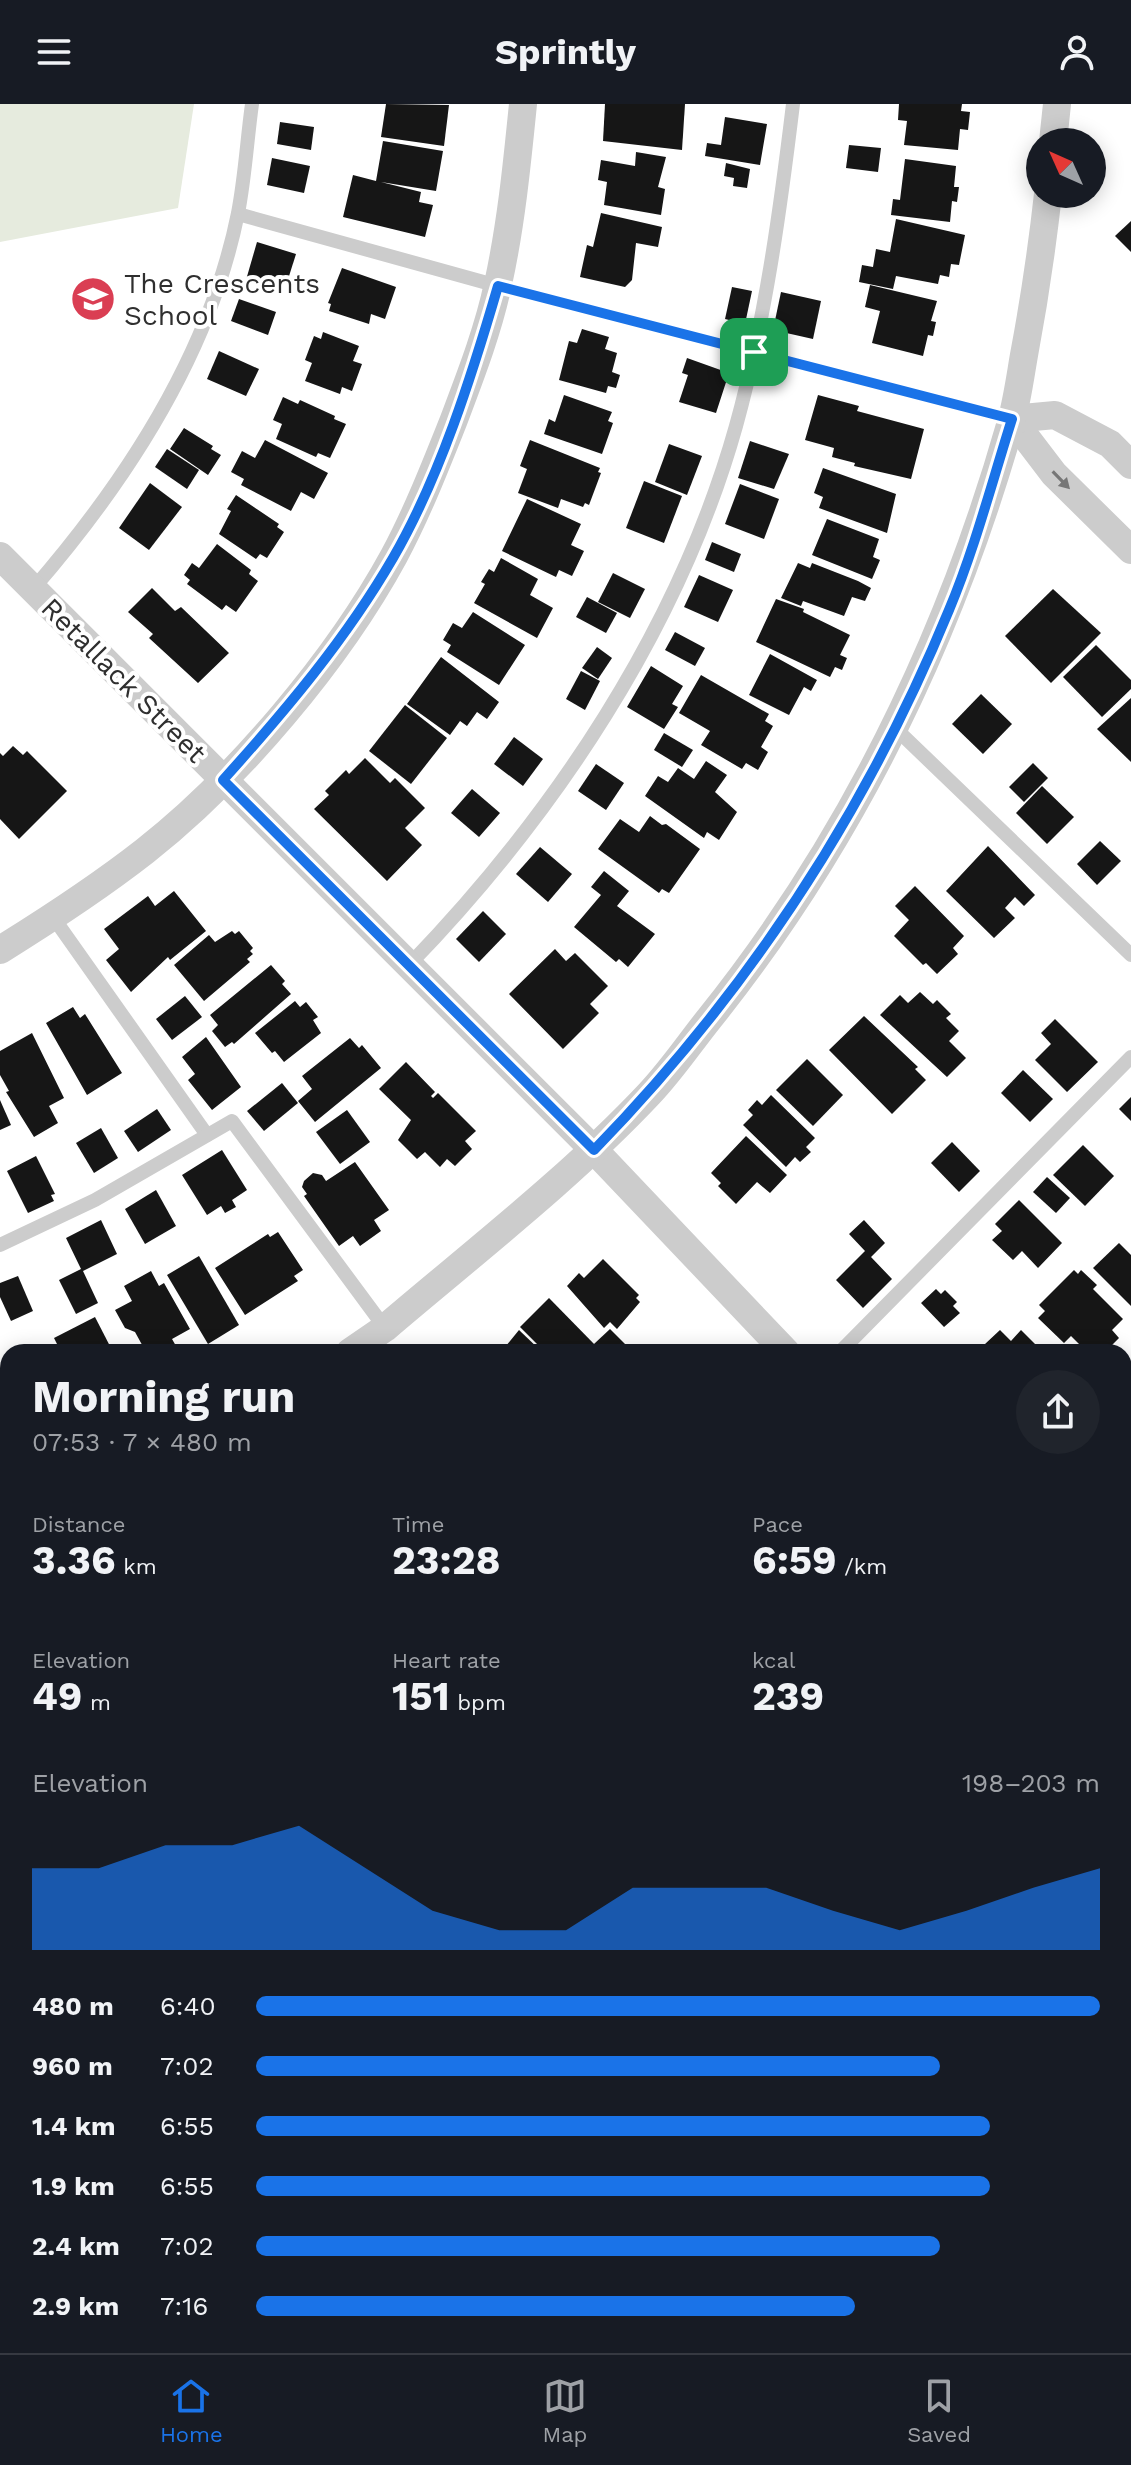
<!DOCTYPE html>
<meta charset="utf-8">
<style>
body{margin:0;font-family:"Work Sans",sans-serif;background:#20242c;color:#f1f3f6;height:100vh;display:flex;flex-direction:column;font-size:30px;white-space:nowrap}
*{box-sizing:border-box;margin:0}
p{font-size:26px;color:#9ea1a6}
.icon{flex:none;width:44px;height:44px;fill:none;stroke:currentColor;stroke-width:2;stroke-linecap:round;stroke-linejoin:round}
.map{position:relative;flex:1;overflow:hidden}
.sheet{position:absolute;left:0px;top:1240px;width:1132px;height:1010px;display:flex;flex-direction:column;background:#171b24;border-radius:24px 24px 0 0;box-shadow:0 4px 20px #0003}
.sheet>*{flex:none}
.needle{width:52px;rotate:315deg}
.buttons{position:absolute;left:1026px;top:24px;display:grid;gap:16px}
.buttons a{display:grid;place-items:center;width:80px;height:80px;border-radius:50%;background:#171b24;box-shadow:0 4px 20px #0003;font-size:40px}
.pin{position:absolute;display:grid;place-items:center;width:68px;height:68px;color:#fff;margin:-34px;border-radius:16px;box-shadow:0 4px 12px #0006}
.round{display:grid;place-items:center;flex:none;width:84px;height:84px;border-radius:42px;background:#20242c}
.head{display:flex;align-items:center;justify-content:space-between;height:136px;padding:0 32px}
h1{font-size:44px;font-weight:700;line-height:60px}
.metrics{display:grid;grid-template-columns:repeat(3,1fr);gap:12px;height:136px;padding:8px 32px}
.metrics div{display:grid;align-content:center}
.metrics b{font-size:40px;font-weight:700}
.metrics small{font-size:22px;font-weight:400}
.metrics p{font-size:22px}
.chart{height:224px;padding:16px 32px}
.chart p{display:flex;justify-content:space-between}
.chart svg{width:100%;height:144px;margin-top:8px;fill:#1a73e8;opacity:.7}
ul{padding:0 32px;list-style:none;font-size:26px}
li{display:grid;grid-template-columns:128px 96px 1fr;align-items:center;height:60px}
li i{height:20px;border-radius:10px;background:#1a73e8}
header{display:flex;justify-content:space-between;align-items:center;height:104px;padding:0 32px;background:#171b24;font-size:36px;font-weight:700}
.dock{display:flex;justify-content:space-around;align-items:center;height:112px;border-top:2px solid #363941;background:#171b24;font-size:22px;color:#9ea1a6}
.dock a{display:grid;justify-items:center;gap:4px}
.dock .on{color:#1a73e8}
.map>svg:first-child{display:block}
</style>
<header><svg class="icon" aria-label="menu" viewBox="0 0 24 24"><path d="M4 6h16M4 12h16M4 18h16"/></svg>Sprintly<svg class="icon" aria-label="person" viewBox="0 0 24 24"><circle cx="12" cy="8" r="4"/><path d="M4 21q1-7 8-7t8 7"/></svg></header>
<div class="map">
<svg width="1131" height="2249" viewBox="0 0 1131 2249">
<rect width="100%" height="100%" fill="#fff"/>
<path fill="#e6ebde" d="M0,0h194l-16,104 -178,34z"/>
<g fill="#161616">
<path d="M386,0l63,1 -5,41 -63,-9z"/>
<path d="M605,0h80l-3,46 -79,-9z"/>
<path d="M899,0h63l-1,7 9,1 -2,18 -8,-1 -2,21 -54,-5 3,-24 -9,-1z"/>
<path d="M725,13l42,7 -7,41 -55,-9 2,-13 14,2z"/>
<path d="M280,18l34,5 -3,23 -34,-6z"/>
<path d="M383,37l60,10 -7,40 -55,-9 40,10 -2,10 14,3 -8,32 -82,-20 10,-42 23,6z"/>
<path d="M849,41l32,3 -3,24 -32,-4z"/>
<path d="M636,48l30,5 -8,30 7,2 -4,26 -57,-10 3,-23 -9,-2 3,-20 34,6z"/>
<path d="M272,54l38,8 -6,27 -37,-8z"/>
<path d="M905,55l51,7 -2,21h5l-2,15 -5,-1 -2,21 -59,-7 2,-16 7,1z"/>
<path d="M726,59l24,6 -3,19 -14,-2 1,-8 -10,-2z"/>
<path d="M601,109l61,14 -4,20 -22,-4 -4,37 -7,7 -45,-10 7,-32 6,2z"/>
<path d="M896,115l69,16 -6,30 -8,-1 -2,13 -9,-2 -2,9 -42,-8 -3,13 -34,-7 3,-17 11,2 3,-18 14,3z"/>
<path d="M1131,117v31l-16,-16z"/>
<path d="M257,138l39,12 -12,38 -38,-12z"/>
<path d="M342,164l54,19 -11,32 -14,-5 -2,10 -40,-13 2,-7 -3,-1z"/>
<path d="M870,181l67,16 -6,20 5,1 -3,14 -5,-1 -5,21 -51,-13 8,-32 -15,-4z"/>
<path d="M732,183l20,4 -7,33 -20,-5z"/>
<path d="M781,188l40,9 -8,38 -40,-9z"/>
<path d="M239,195l37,13 -8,23 -37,-14z"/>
<path d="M582,225l27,8 -4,12 12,4 -5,19 8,3 -4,13 -8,-2 -2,7 -47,-13 10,-39 8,2z"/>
<path d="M323,228l36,14 -6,15 9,3 -10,27 -10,-4 -2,7 -35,-13 7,-18 -7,-3 9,-24 7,3z"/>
<path d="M219,247l40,18 -13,27 -39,-17z"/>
<path d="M687,254l42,15 -13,40 -37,-11 9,-27 -6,-2z"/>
<path d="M564,291l48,17 -4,9 5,2 -11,31 -58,-20 5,-15 6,3z"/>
<path d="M818,291l41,11 -2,5 67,18 -13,50 -57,-13 1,-3 -23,-6 2,-9 -29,-8z"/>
<path d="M283,293l15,7 2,-4 35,16 -1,3 12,5 -16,34 -12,-5 -2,4 -40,-18 6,-15 -9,-4z"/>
<path d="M184,324l29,18 -2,3 10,6 -13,20 -38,-26z"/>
<path d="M265,336l63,33 -14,26 -13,-7 -10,19 -50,-26 3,-6 -13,-7 11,-21 13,7z"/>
<path d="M530,336l70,28 -2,4 3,1 -12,32 -4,-2 -2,4 -22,-8 -3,9 -40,-15 9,-24 -7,-3z"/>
<path d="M750,337l39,13 -15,35 -36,-11z"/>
<path d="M669,340l33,12 -15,39 -32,-13z"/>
<path d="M167,345l32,21 -12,19 -32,-22z"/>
<path d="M823,364l73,26 -9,39 -68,-25 4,-11 -9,-4z"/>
<path d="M644,377l38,15 -18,47 -38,-15z"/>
<path d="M150,379l32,24 -33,43 -30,-22z"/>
<path d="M740,380l39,15 -15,40 -39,-15z"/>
<path d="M236,391l43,29 -2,3 7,5 -17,26 -7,-4 -4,5 -37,-25 12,-23 -4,-2z"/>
<path d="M527,395l54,25 -10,21 13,6 -12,25 -13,-6 -3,7 -54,-26z"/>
<path d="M827,415l52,20 -6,18 7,3 -8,19 -60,-24z"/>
<path d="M712,438l29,12 -7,18 -29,-12z"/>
<path d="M217,440l34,26 -2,4 9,7 -22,31 -10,-7 -4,5 -35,-26 3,-4 -6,-5 8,-12 7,5z"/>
<path d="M501,454l37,21 -8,16 23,13 -16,30 -63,-35 11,-19 -4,-2 8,-13 5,3z"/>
<path d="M798,459l12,5 2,-5 46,18 13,7 -6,13 -13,-4 -8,19 -41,-15 -2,5 -20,-8z"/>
<path d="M613,469l32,16 -15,29 -32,-16z"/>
<path d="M699,471l34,15 -15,32 -34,-15z"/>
<path d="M152,484l23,23 6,-4 48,46 -31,30 -49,-45 4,-4 -25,-22z"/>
<path d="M1053,485l48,44 -50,50 -46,-47z"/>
<path d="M587,493l30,16 -11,20 -30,-16z"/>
<path d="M776,495l28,10 -1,3 47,23 -10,20 7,3 -5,12 -7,-3 -5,10 -74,-35z"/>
<path d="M473,508l52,33 -26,40 -52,-33 4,-7 -8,-5 10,-17 9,5z"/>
<path d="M675,528l30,16 -10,18 -30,-16z"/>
<path d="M1096,541l35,35v9l-29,28 -39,-40z"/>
<path d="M597,543l15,11 -14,21 -16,-11z"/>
<path d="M770,550l47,26 -6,11 -7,-4 -15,28 -40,-20z"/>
<path d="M441,553l58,45 -12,17 -10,-7 -10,14 -7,-5 -10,14 -43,-31z"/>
<path d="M651,562l32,20 -11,18 6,3 -14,22 -37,-22z"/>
<path d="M581,567l19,10 -15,29 -19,-11z"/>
<path d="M701,571l68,39 -4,7 8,5 -12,21 7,5 -10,18 -12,-7 -4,6 -41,-24 9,-14 -31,-18z"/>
<path d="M981,590l31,30 -29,30 -31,-30z"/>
<path d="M1131,594v64l-34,-33z"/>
<path d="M405,601l42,33 -36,46 -42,-33z"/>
<path d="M664,629l29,17 -11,17 -28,-17z"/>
<path d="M514,633l29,22 -20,27 -29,-22z"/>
<path d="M13,642l10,9 4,-4 40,40 -48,48 -19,-20v-66l3,3z"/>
<path d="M365,654l25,25 5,-5 30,30 -20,20 17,17 -35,36 -73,-72 15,-14 -4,-4 21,-21 3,4z"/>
<path d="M706,657l21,14 -12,17 22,20 -18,28 -12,-8 -3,6 -59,-42 13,-20 10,6 10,-14 16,11z"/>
<path d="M1033,659l15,15 -24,24 -15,-15z"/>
<path d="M596,660l28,19 -18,27 -28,-19z"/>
<path d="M1042,682l32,31 -27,27 -31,-31z"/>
<path d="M472,685l28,24 -21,24 -28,-24z"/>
<path d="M650,712l12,9 4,-1 34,25 -31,44 -7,-4 -3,4 -61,-44 22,-30 19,13z"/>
<path d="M1100,737l21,20 -24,24 -20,-21z"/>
<path d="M988,742l47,49 -11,11 -9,-9 -10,11 10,10 -21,20 -48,-47z"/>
<path d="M540,743l32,27 -24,28 -32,-28z"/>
<path d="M604,767l25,20 -12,15 38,28 -27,33 -9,-8 -3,3 -42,-35 27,-32 -10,-8z"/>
<path d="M915,782l49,50 -11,12 5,6 -21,20 -11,-11 -3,2 -29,-29 15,-16 -14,-14z"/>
<path d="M174,787l32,40 -36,29 -2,-3 -37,35 -25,-32 13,-11 -15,-20 44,-33 7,10z"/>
<path d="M483,807l23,23 -27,28 -23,-23z"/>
<path d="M232,827l3,3 4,-3 14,17 -3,3 3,3 -6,5 3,3 -46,39 -30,-36 35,-30 6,7z"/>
<path d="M555,845l11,12 9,-8 33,33 -18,18 9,9 -36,36 -54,-55z"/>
<path d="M271,861l14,16 -3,3 9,10 -57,50 -2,-2 -7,5 -13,-16 6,-6 -8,-10z"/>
<path d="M920,888l13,12 4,-4 14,14 -5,4 13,13 -10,10 17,17 -19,19 -67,-62 20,-20 8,8z"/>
<path d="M185,892l17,21 -30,23 -16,-21z"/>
<path d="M295,897l5,6 6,-5 12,15 -5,3 8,13 -37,29 -9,-11 -3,2 -17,-20z"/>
<path d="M73,903l7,11 5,-4 37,59 -35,22 -41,-72z"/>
<path d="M864,912l54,51 -3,2 11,11 -34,34 -63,-64z"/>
<path d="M1055,915l43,43 -31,30 -32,-32 16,-16 -10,-11z"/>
<path d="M32,929l32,65 -15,8 9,17 -24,14 -28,-45 3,-1 -9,-16v-24z"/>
<path d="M206,933l35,50 -29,23 -24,-30 7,-6 -13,-17z"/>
<path d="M350,934l9,10 3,-3 19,23 -66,54 -17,-21 14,-12 -10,-13z"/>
<path d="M807,955l36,36 -30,31 -37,-36z"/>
<path d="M406,958l29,30 -4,4 2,2 5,-5 38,38 -11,10 7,8 -17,17 -8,-7 -7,8 -15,-15 -8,7 -19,-19 13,-20 -32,-31z"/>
<path d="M1023,966l30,29 -23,23 -29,-29z"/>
<path d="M282,979l16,20 -34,28 -17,-20z"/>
<path d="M771,991l44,43 -9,9 5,5 -11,10 -5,-5 -9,10 -43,-42 10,-10 -5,-5 9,-10 5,5z"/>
<path d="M1131,993v24l-12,-12z"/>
<path d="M0,996l11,25 -11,5z"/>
<path d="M157,1005l14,21 -33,22 -14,-21z"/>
<path d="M347,1006l23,32 -30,22 -24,-32z"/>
<path d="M101,1024l17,30 -24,15 -18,-30z"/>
<path d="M746,1032l41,39 -17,18 -13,-11 -21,22 -18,-18 3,-3 -10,-10z"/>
<path d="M952,1038l28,29 -21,21 -28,-29z"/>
<path d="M1083,1041l31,31 -29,30 -32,-31z"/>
<path d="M222,1046l25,40 -15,10 4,7 -11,6 -4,-7 -14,9 -25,-40z"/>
<path d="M36,1052l19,38 -4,1 3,6 -26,12 -21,-42z"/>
<path d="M355,1058l34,48 -15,10 7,11 -21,15 -7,-10 -14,10 -35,-50 3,-2 -5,-7 2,-6 9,-8 9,2 4,6z"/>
<path d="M1047,1073l23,21 -14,15 -23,-21z"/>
<path d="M156,1086l20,36 -31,18 -20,-35z"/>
<path d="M1019,1096l43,43 -24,25 -16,-17 -9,9 -21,-20 10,-9 -7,-7z"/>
<path d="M101,1116l16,34 -34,17 15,32 -22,11 -17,-34 22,-11 -15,-31z"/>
<path d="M864,1116l21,23 -14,14 21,22 -29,29 -27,-28 29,-29 -16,-17z"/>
<path d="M278,1128l25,38 -9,6 4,5 -53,34 -30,-47 53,-34 2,3z"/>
<path d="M1119,1139l12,12v51l-38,-38z"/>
<path d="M199,1152l40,69 -31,19 -41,-69z"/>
<path d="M603,1155l36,36 -3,3 4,4 -23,27 -7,-7 -6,6 -37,-42 12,-13 5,5z"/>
<path d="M1074,1166l4,4 3,-4 16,15 -4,4 30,30 -11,11 7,8 -14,14h-18l-16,-16 -7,7 -26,-25 7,-7 -6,-6z"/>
<path d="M151,1167l8,15 5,-3 26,46 -18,10 4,7 -12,6h-18l-11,-20 -10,-4 -10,-18 17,-9 -8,-15z"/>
<path d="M18,1172l15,35 -22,10 -11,-24v-14z"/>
<path d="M936,1185l5,5 4,-4 12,12 -4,4 7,7 -16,14 -23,-24z"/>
<path d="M549,1194l47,48 -6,6h-45l-25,-25z"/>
<path d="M95,1213l18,35h-52l-7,-14z"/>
<path d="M610,1225l23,23h-31l-8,-8z"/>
<path d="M519,1226l23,22h-41z"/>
<path d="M1000,1226l11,11 10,-11 22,22h-50l-8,-8z"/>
<path d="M8,1272v35l-8,-19v-13z"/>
<path d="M1131,1743v45l-7,-7v-31z"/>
<path d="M8,1796v33l-8,-7v-18z"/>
<path d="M0,2053l8,8v39l-8,8z"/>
<path d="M1124,2126l7,8v45l-7,7z"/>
<path d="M0,2220l8,8v14h11l-7,7h-12z"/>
<path d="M122,2242h51l-7,7h-51z"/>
<path d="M453,2242h53l-3,3 4,4h-58z"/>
<path d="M704,2242h55l7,7h-65l-2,-2z"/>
<path d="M849,2242h62l-7,7h-48z"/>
</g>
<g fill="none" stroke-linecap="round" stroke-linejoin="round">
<g stroke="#ccc" stroke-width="14">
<path d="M238,110l260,72 514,133"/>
<path d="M33,485c92,-106 177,-236 205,-376 7,-36 9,-73 14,-109"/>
<path d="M895,624l236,227"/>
<path d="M53,813l154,218"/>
<path d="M409,861c145,-150 270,-336 327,-539 29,-105 44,-214 57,-322"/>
<path d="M0,1141l95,-45 137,-79 153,207"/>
<path d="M840,1248l291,-295"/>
<path d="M1124,1953l7,7"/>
<path d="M674,2242l7,7"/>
</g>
<g stroke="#ccc" stroke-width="28">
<path d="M1053,38l4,-38"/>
<path d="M1012,315l42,55 77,76"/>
<path d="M1012,315l43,-4 55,29 21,21"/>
<path d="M0,452l594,594 192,202"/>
<path d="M0,846c50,-31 99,-63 145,-99 93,-73 193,-192 249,-295 23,-43 41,-89 59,-134 17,-45 35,-91 45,-138 13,-59 19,-120 25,-180"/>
<path d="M350,1248l35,-24c89,-76 184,-149 264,-234 22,-23 40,-50 60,-75 141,-176 240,-379 302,-597 6,-21 9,-44 13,-67 10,-53 18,-107 24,-161"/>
<path d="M1124,1340l7,-7"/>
<path d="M0,1420l8,-2"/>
<path d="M1124,1585l7,7"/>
<path d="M0,1606l8,-8"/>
<path d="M0,1948l8,8"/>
<path d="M292,2242l7,7"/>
<path d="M610,2249l6,-7"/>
<path d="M1076,2249l41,-7"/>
</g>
</g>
<defs><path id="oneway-solid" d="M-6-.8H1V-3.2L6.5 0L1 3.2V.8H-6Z" transform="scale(2)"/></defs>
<use fill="#767676" href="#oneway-solid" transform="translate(1061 376) rotate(46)"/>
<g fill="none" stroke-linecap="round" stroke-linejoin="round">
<g stroke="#fff" stroke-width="16">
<path id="route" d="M498,182l514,133c-20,63 -37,129 -63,191 -83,202 -203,384 -355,540l-371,-370c63,-70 123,-141 170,-222 47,-81 79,-183 105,-272z"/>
</g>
<use href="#route" stroke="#1a73e8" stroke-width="10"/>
</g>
<defs>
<g id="school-disc" transform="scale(2.3)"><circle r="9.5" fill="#da3e53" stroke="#fff"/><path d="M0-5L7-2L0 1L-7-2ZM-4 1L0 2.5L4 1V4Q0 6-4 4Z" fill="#fff"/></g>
</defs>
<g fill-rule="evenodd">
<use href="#school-disc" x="93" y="195"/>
</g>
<g text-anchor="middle" stroke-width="8" stroke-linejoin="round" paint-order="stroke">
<g font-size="28" fill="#2f2f2f" stroke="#fff" text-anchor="start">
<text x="124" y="189">The Crescents<tspan x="124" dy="32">School</tspan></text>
</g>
<g font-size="28" fill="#2f2f2f" stroke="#fff">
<text transform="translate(124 576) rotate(45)" y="10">Retallack Street</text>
</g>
</g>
</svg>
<div class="buttons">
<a><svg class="needle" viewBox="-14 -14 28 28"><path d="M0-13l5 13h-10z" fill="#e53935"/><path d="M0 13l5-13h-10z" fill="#9ea1a6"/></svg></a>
</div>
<div class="pin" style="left:754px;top:248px;background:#1e9e55"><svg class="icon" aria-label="arrive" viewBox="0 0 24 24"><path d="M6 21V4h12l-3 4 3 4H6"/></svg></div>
<section class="sheet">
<div class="head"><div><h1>Morning run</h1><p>07:53 · 7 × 480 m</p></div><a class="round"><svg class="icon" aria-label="share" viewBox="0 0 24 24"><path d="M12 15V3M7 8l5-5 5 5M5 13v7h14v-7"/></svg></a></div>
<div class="metrics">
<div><p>Distance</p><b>3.36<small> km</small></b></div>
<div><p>Time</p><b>23:28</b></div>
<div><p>Pace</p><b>6:59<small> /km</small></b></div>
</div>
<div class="metrics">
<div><p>Elevation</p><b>49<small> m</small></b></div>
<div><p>Heart rate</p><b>151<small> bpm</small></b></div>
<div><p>kcal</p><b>239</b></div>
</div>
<div class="chart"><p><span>Elevation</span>198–203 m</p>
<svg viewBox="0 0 160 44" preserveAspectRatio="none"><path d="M0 44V19L10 19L20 12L30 12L40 6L50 19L60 32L70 38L80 38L90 25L100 25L110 25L120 32L130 38L140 32L150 25L160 19V44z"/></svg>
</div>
<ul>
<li><b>480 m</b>6:40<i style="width:100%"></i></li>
<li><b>960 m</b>7:02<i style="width:81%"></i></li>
<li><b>1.4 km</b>6:55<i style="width:87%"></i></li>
<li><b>1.9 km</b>6:55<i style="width:87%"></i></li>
<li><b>2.4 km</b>7:02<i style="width:81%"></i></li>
<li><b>2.9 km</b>7:16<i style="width:71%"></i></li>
</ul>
</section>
</div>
<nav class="dock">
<a class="on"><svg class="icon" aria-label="home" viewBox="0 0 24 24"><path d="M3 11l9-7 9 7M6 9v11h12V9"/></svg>Home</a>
<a><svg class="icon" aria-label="map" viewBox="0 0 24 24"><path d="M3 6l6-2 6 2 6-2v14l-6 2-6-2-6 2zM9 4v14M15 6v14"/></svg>Map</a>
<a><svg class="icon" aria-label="saved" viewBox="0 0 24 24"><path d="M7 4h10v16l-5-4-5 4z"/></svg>Saved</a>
</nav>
